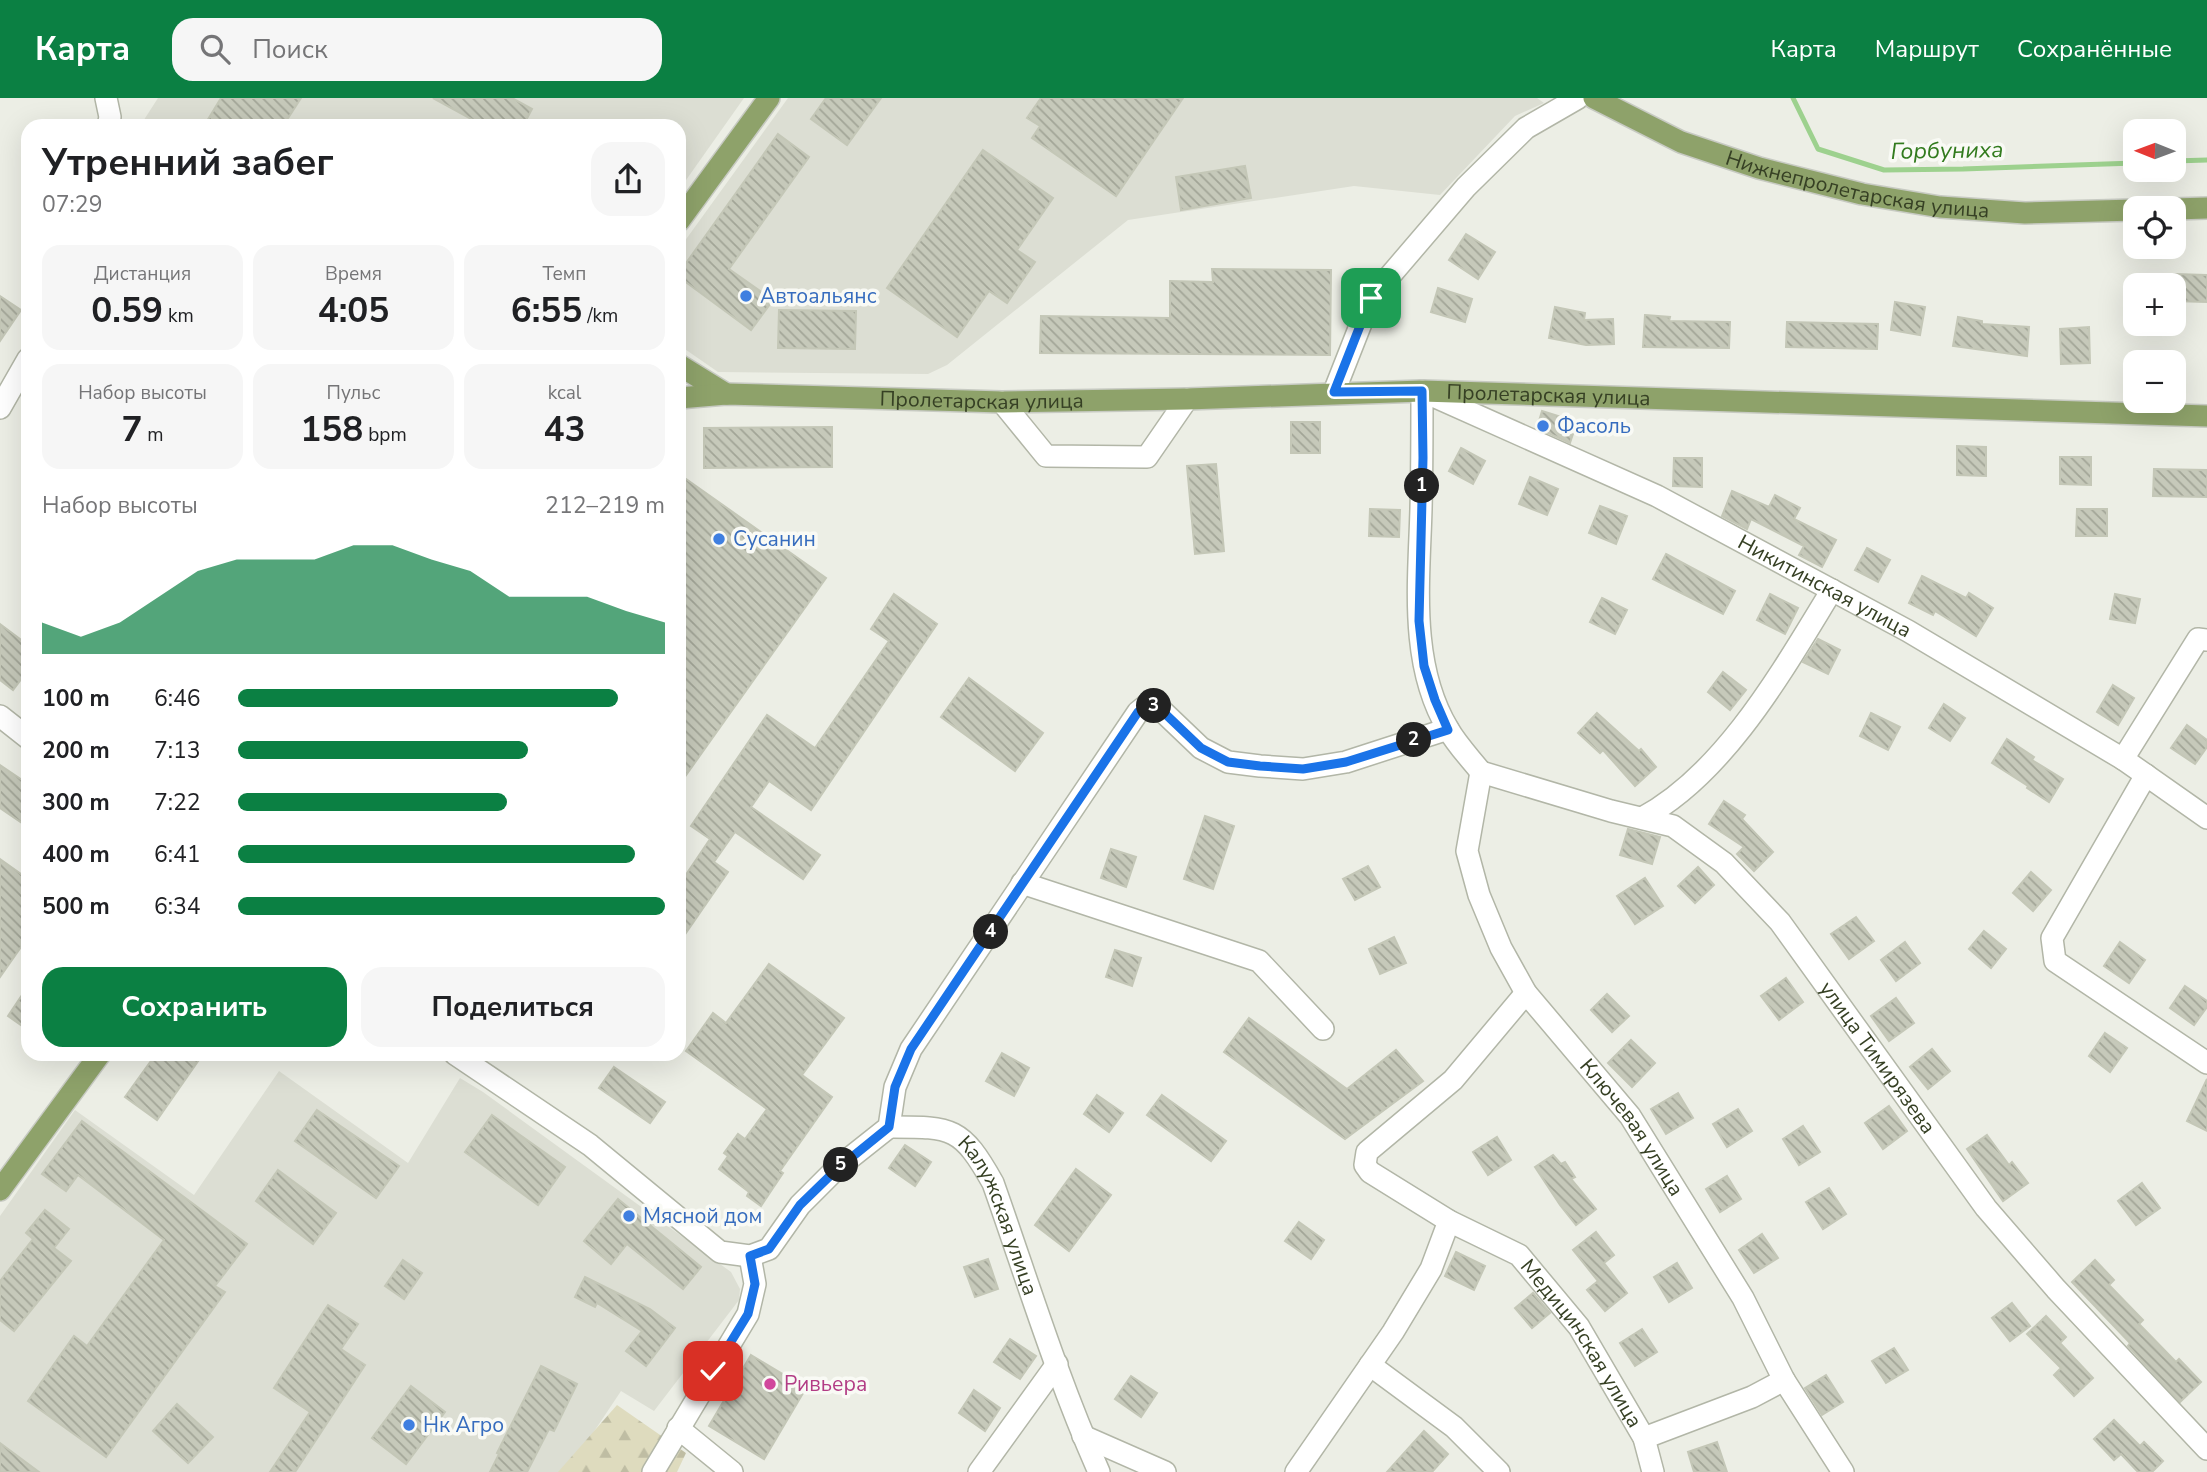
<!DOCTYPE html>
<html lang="ru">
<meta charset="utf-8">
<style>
body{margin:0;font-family:"Nunito Sans",sans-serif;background:#f6f6f6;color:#202124;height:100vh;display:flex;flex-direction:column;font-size:26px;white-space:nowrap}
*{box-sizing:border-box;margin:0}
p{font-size:23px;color:#757577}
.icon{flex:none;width:38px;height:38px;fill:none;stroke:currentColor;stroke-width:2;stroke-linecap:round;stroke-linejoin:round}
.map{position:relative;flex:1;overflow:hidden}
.panel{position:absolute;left:21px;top:21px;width:665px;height:942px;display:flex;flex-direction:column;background:#fff;border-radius:21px;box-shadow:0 7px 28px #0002}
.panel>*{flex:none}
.needle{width:46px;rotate:271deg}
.fabs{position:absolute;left:2123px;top:21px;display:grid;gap:14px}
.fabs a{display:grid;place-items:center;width:63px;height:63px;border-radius:14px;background:#fff;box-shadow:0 7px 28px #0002;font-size:35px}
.pin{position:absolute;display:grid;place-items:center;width:60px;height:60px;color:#fff;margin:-30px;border-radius:14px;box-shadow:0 4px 10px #0006}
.km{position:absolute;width:35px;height:35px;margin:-18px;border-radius:50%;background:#222;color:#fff;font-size:19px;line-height:35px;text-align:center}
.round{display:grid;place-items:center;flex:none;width:74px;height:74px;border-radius:21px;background:#f6f6f6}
.headline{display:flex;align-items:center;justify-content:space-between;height:119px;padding:0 21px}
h1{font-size:38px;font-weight:700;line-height:52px}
.stats{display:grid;grid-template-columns:repeat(3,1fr);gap:10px;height:119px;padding:7px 21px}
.stats div{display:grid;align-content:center;border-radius:18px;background:#f6f6f6;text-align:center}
.stats b{font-size:35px;font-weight:700}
.stats small{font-size:19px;font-weight:400}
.stats p{font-size:19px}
.chart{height:196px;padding:14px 21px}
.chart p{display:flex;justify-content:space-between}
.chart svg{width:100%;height:126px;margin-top:7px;fill:#0b8043;opacity:.7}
.button{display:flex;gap:14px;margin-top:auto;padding:14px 21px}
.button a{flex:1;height:80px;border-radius:21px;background:#0b8043;color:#fff;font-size:28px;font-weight:700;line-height:80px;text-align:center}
.button a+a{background:#f6f6f6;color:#202124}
ul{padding:0 21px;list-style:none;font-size:23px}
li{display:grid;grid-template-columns:112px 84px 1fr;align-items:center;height:52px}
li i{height:18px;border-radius:9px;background:#0b8043}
header{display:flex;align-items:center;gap:42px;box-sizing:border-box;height:98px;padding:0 35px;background:#0b8043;color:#fff}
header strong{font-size:33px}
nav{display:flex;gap:38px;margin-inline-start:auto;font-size:24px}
.search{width:490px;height:63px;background:#f6f6f6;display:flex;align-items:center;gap:18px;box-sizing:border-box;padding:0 24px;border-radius:21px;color:#757577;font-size:26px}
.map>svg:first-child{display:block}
</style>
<header>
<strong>Карта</strong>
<div class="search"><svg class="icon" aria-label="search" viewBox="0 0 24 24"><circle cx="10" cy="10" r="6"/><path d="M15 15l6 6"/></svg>Поиск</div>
<nav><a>Карта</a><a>Маршрут</a><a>Сохранённые</a></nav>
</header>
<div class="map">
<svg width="2207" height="1374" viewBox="0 0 2207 1374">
<defs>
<pattern id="forest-firs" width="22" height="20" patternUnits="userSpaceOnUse" patternTransform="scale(1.75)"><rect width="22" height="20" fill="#dedbbe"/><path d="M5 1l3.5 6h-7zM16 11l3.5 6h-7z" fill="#bfbda3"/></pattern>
<pattern id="building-back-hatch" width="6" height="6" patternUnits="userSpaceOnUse" patternTransform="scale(1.75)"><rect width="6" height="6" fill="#c6c9ba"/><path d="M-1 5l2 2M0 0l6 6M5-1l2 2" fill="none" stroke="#a2a597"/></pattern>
</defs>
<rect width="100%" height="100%" fill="#eceee5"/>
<g fill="#dcded3">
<path d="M158,0h586l-65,92v-64h-539z"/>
<path d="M788,0h749l7,5 -29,13 -75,79 -86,-9 -226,34 -181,145 -19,9 -210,-2 -39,-27v-96z"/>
<path d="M279,973l129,92 52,-85 23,14 248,180 9,17 -1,11 -85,111 -33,-20 -54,81h-567v-256l75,-106 119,85z"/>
</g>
<path fill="url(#forest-firs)" d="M617,1307l69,48 -9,19h-119z"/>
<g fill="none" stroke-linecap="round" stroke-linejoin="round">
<g stroke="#9dd18e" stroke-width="5">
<path d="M1793,0l25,51 66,21 79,-1 172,-6"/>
<path d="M2174,63l33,-1"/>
</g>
</g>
<g fill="url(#building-back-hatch)" stroke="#c4c7b7" stroke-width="2">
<path d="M221,0h80l-18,28h-79z"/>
<path d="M433,0h79l20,11 -9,17h-39z"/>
<path d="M826,0h55l-34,47 -36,-26z"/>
<path d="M1041,0h142l-67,98 -84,-58 8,-12 -13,-8z"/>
<path d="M778,36l31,23 -80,112 44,31 -22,30 -72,-53v-4z"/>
<path d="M983,52l70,48 -36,52 18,12 -28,41 -18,-12 -32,46 -70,-49z"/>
<path d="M1245,68l6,32 -70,12 -5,-33z"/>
<path d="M1466,136l29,18 -17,27 -29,-19z"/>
<path d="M1212,171l119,1 -1,85 -290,-2 1,-37 129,2v-37l43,1z"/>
<path d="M2174,176l33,1v27l-33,-1z"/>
<path d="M1438,190l34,11 -7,23 -34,-10z"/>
<path d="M0,198l21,14 -21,31z"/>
<path d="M1895,204l30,5 -5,28 -29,-5z"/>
<path d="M1555,209l30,6 -1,7 29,-1 1,25 -28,1 -37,-7z"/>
<path d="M779,212l77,1 -1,38 -77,-1z"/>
<path d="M1645,217l25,2 -1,4 61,1 -1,26 -86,-1z"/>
<path d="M1958,219l24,4v3l47,3 -2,29 -74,-10z"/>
<path d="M1787,224l91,2 -1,25 -91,-2z"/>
<path d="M2089,229l1,36 -29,1 -1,-35z"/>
<path d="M1542,313l35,11 -7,21 -33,-15z"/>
<rect x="1291" y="324" width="29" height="31"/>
<path d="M832,329v40l-128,1v-40z"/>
<path d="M1957,348l29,1v29l-29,-1z"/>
<path d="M1461,350l24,13 -12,23 -24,-13z"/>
<path d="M2060,359h31v28l-31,-1z"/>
<path d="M1674,360h28v29l-29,-1z"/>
<path d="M1216,366l8,87 -29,3 -8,-88z"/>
<path d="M2154,371l53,1v27l-54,-1z"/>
<path d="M679,376l147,104 -147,207z"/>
<path d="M1530,379l28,12 -11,26 -28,-11z"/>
<path d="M1732,393l37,16 6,-12 25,13 -6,11 42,21 -14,27 -23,-12 5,-9 -53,-27 -4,10 -25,-13z"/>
<path d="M1600,408l27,10 -11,28 -27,-11z"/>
<path d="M1370,411l30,1 -1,27 -30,-1z"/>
<path d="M2077,411h30v27h-31z"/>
<path d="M1867,450l23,12 -12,22 -23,-12z"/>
<path d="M1666,456l69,37 -12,23 -70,-35z"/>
<path d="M1922,478l44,22 3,-5 24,15 -17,28 -41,-25 -2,4 -24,-12z"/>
<path d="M894,496l43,30 -126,186 -42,-29 -18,26 69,48 -17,24 -68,-47 -21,30 14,10 -49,71v-58l31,-46 -19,-13 76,-111 48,33 74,-107 -18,-12z"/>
<path d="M1770,496l28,14 -13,26 -28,-14z"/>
<path d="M2115,496l25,5 -5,24 -25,-4z"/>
<path d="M1602,500l25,12 -12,24 -25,-12z"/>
<path d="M0,526l28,21v25l-15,20 -13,-10z"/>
<path d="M1818,541l22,11 -12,24 -25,-12z"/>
<path d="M1723,574l23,18 -16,20 -22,-18z"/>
<path d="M969,580l74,55 -28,38 -74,-54z"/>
<path d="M2113,587l21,13 -16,27 -21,-13z"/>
<path d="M1944,606l21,14 -15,23 -21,-13z"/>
<path d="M1597,615l42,38 2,-2 15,18 -21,19 -32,-36 -3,3 -22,-20z"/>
<path d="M1871,615l29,14 -12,23 -28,-14z"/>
<path d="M2187,627l20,15v7l-12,17 -24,-16z"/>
<path d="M2007,641l27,18 -2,3 31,19 -14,23 -22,-14 1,-2 -36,-23z"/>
<path d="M0,667l28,19v43l-28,-19z"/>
<path d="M1724,703l21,14 -3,4 31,33 -19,19 -17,-17 7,-7 -35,-23z"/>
<path d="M1205,718l29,10 -21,63 -29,-10z"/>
<path d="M1628,731l32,8 -8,27 -32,-9z"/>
<path d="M1111,751l25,8 -10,30 -25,-9z"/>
<path d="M0,761l28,20v58l-28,40z"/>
<path d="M1368,768l12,21 -25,13 -12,-21z"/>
<path d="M1698,769l16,18 -19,18 -17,-17z"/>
<path d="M2031,774l20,18 -18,21 -20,-18z"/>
<path d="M1645,780l18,28 -28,18 -18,-28z"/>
<path d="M1856,819l18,24 -25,18 -18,-25z"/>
<path d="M1984,833l22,18 -15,19 -22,-19z"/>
<path d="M1394,839l12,26 -26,11 -11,-25z"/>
<path d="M1905,844l15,21 -24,18 -15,-21z"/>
<path d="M2120,844l25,18 -16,23 -25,-17z"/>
<path d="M1115,852l26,8 -9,28 -26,-9z"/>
<path d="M769,866l75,54 -42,57 30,22 -52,74 3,2 -22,33 -14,-10 2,-4 -30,-23 9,-13 -4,-3 14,-19 7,5 22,-30 -81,-58 27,-38 13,10z"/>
<path d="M1786,880l17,24 -24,18 -18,-24z"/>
<path d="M28,888v44l-20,-14z"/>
<path d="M2185,888l22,15v6l-13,18 -24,-17z"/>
<path d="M1607,896l22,22 -17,16 -21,-22z"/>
<path d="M1896,900l18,25 -25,18 -18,-25z"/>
<path d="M1249,920l98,71 49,-39 27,31 -78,58 -121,-87z"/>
<path d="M2105,935l22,15 -17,24 -21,-16z"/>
<path d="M1631,942l24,23 -23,24 -24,-24z"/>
<path d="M1932,951l18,22 -22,18 -18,-22z"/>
<path d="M1002,955l27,15 -15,28 -28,-15z"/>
<path d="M156,956h47l-46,66 -32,-23z"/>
<path d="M614,969l51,35 -15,21 -51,-35z"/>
<path d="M2207,981v52l-20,-10z"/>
<path d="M1678,995l15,25 -27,16 -15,-25z"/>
<path d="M1097,997l26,18 -14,19 -25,-18z"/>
<path d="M1162,997l64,46 -15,20 -64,-46z"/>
<path d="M1889,1008l18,25 -24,18 -18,-26z"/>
<path d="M1738,1011l14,22 -25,16 -14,-23z"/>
<path d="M317,1012l82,56 -23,32 -81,-57z"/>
<path d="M492,1017l73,52 -27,38 -73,-53z"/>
<path d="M82,1023l165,123 -32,42 10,6 -119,165 -78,-56 46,-65 13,10 77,-106 -86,-65 -12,16 -24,-17z"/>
<path d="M1803,1028l17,26 -21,13 -16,-26z"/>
<path d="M1987,1037l22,30 3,-3 16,21 -25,18 -36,-52z"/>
<path d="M1497,1039l14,23 -23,15 -15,-23z"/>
<path d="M905,1047l26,17 -16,24 -26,-18z"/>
<path d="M1553,1057l8,9 4,-2 10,15 -4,2 25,30 -20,16 -16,-20 -25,-38z"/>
<path d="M1076,1071l35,26 -42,56 -34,-26z"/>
<path d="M278,1072l58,43 -23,31 -57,-43z"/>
<path d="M1727,1078l14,23 -21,13 -14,-23z"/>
<path d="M2142,1085l18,25 -24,17 -18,-24z"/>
<path d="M1829,1090l17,26 -23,15 -17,-27z"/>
<path d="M618,1101l83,68 -18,22 -56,-45 -16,20 -27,-23z"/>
<path d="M45,1112l24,19 -15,19 17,13 -57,70 -14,-11v-39l33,-42 -7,-6z"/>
<path d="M1299,1124l25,18 -13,19 -26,-18z"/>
<path d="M1596,1134l18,23 -10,8 23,30 -22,18 -18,-21 11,-9 -25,-31z"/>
<path d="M1762,1136l16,24 -24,15 -15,-23z"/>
<path d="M1456,1154l29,14 -11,24 -29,-14z"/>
<path d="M988,1161l10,30 -23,8 -11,-30z"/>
<path d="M403,1162l19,13 -18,26 -19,-13z"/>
<path d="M2095,1162l19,20 -5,5 34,35 -4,4 37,38 3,-3 22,23 -21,20 -52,-56 2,-3 -58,-61z"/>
<path d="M1677,1165l15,25 -23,14 -15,-25z"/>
<path d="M585,1179l65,32 25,19 -29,38 -20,-15 16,-20 -45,-28 -2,4 -20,-10z"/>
<path d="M1533,1195l17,20 -18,15 -17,-20z"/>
<path d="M2012,1205l18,23 -20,15 -18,-23z"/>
<path d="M328,1207l30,19 -17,25 24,16 -70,107h-25l40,-60 -36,-24z"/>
<path d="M2046,1218l20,21 -6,6 33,35 -19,18 -20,-21 7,-7 -34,-34z"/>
<path d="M1642,1231l15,23 -22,14 -15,-23z"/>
<path d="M1010,1241l26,17 -16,23 -26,-17z"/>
<path d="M1894,1250l14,22 -22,13 -14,-22z"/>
<path d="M751,1257l55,33 -42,71 -55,-33z"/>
<path d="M541,1268l36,18 -23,47 -5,-2 -22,43h-37l9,-18 -2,-1z"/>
<path d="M1826,1277l17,27 -21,13 -17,-27z"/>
<path d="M1131,1278l26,17 -16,24 -26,-18z"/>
<path d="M411,1288l34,26 -39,52 -34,-26z"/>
<path d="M974,1292l26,18 -15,23 -26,-18z"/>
<path d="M177,1306l36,33 -25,26 -35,-32z"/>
<path d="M2114,1322l26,26 4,-4 19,19 -11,11h-14l-17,-18 -7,6 -20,-21z"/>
<path d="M1424,1333l24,23 -16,18h-45z"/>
<path d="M1717,1344l10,30h-33l-6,-20z"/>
<path d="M0,1345l39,29h-39z"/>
</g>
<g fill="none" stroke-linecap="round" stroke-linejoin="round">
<g stroke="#b2b6a7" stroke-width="24">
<g id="minor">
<path d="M106,0l4,19 -2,9"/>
<path d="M1334,294l37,-94 95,-111 60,-59 52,-30"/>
<path d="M1002,304l44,54 101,1 40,-58"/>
<path d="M0,310l28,-49"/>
<path d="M0,618l28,22"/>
<path d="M2123,661l75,-120 9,1"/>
<path id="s1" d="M1481,674c-11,-14 -24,-27 -33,-43 -39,-65 -29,-147 -27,-220 1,-40 1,-79 1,-118l235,105 251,135 215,128 84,59"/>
<path id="s2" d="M1481,674l130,39 62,15 51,37 56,59 206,286 70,81 151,160"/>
<path id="s3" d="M1481,674l-14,79 12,44 22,53 25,45 104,123 113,182 41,82 59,92"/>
<path d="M2146,677l-94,163 3,23 152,102"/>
<path d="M1642,720c83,-44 142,-150 190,-228"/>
<path d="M1022,785l237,78 64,68"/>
<path id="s4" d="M1526,895l-73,87 -86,72 -2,13 5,7 79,49 70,34 60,72 65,111 9,34"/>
<path d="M455,956l135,91 130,107 30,4 19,-7 31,-44 36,-36 53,-42 6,-40 16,-38 227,-337 10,-8 9,2 44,42 27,14 32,4 43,3 43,-7 102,-33"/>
<path id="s5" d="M889,1029c63,0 72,-1 104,56 34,96 64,195 106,289"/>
<path d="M1370,1267l84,62 45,45"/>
<path d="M678,1330l54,44"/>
<path d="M1083,1338l82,36"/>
<path d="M1644,1340l108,-41 32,-17"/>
<path d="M653,1374l95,-158 7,-30 -5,-28"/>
<path d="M979,1374l78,-108"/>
<path d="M1296,1374l97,-140 38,-63 18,-48"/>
</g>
</g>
<g stroke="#c7cac2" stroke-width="24">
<g id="major">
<path id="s6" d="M1594,0l87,44 78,26 103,26 78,13 85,6 110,-3"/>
<path d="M2174,111l33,-1"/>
<path d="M679,123l90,-123"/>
<path d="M679,267l47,29"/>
<path id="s7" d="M679,300l47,-4 276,8 185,-3 235,-8 785,25"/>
<path d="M0,1092l100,-136"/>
</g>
</g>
<use href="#minor" stroke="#fff" stroke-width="21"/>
<use href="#major" stroke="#8ea26a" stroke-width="21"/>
</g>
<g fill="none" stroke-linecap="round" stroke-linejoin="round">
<g stroke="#fff" stroke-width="14">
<path id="route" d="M713,1273l35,-57 7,-30 -5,-28 19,-7 31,-44 36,-35 53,-43 6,-40 16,-38 227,-337 10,-8 9,2 44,42 27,14 32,4 43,3 43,-7 102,-32 -13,-30 -11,-34 -5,-45 4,-163 -1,-67 -88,1 37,-94"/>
</g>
<use href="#route" stroke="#1a73e8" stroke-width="9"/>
</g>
<g fill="#3f7fe0" stroke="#f9faf5" stroke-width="2.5">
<circle cx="746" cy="198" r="7"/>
<circle cx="1543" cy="328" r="7"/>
<circle cx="719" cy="441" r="7"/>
<circle cx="629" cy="1118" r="7"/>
<circle cx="409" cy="1327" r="7"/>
</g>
<circle fill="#d1479c" stroke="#f9faf5" stroke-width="2.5" cx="770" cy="1286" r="7"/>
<g text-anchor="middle" stroke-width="7" stroke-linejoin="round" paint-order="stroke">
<g font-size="21" fill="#364024" stroke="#f9faf5">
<text dy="7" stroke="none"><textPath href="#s6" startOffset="280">Нижнепролетарская улица</textPath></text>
<text dy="7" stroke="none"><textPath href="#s7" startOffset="870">Пролетарская улица</textPath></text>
<text dy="7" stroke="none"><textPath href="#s7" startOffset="303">Пролетарская улица</textPath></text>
<text dy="7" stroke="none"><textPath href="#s1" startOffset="845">Никитинская улица</textPath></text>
<text dy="7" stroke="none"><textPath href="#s2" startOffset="511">улица Тимирязева</textPath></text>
<text dy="7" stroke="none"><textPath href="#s3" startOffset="406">Ключевая улица</textPath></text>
<text dy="7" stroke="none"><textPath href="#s5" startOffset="161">Калужская улица</textPath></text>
<text dy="7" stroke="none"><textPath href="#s4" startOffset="527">Медицинская улица</textPath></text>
</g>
<g font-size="21" fill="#366cbe" stroke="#f9faf5" text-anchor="start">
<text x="760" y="205">Автоальянс</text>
<text x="1557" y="335">Фасоль</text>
<text x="733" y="448">Сусанин</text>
<text x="643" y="1125">Мясной дом</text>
<text x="423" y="1334">Нк Агро</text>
</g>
<g font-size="21" fill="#b23c85" stroke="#f9faf5" text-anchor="start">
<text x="784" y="1293">Ривьера</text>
</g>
<g font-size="23" font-style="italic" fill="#327b1e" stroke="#f9faf5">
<text transform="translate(1947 52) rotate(-1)" y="8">Горбуниха</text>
</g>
</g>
</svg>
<div class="fabs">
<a><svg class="needle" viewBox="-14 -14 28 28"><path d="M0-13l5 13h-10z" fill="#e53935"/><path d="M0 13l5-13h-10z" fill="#757577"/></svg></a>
<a><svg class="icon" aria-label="locate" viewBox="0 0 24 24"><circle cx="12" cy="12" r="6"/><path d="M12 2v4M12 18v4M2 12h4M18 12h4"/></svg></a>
<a>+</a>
<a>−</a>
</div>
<div class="pin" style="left:1371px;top:200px;background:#1e9e55"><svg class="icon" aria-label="arrive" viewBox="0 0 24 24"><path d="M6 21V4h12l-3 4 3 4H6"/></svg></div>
<div class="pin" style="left:713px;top:1273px;background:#d93025"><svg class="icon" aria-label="check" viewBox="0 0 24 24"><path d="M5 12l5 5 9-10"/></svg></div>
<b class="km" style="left:1422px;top:388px">1</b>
<b class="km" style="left:1414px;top:642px">2</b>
<b class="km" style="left:1154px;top:608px">3</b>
<b class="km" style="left:991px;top:834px">4</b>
<b class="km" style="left:841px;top:1067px">5</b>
<section class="panel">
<div class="headline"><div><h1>Утренний забег</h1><p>07:29</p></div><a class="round"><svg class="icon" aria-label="share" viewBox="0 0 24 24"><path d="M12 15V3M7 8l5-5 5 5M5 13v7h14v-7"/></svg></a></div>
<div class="stats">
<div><p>Дистанция</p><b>0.59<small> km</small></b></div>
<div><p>Время</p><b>4:05</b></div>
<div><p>Темп</p><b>6:55<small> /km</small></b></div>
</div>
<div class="stats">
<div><p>Набор высоты</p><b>7<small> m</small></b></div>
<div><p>Пульс</p><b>158<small> bpm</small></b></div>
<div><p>kcal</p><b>43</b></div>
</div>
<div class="chart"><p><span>Набор высоты</span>212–219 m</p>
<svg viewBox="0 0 160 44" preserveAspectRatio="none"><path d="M0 44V33L10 38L20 33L30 24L40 15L50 11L60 11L70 11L80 6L90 6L100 11L110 15L120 24L130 24L140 24L150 29L160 33V44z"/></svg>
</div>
<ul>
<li><b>100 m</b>6:46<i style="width:89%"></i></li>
<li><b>200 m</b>7:13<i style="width:68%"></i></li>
<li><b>300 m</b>7:22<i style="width:63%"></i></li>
<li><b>400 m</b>6:41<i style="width:93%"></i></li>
<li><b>500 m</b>6:34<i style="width:100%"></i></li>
</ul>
<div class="button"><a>Сохранить</a><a>Поделиться</a></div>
</section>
</div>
